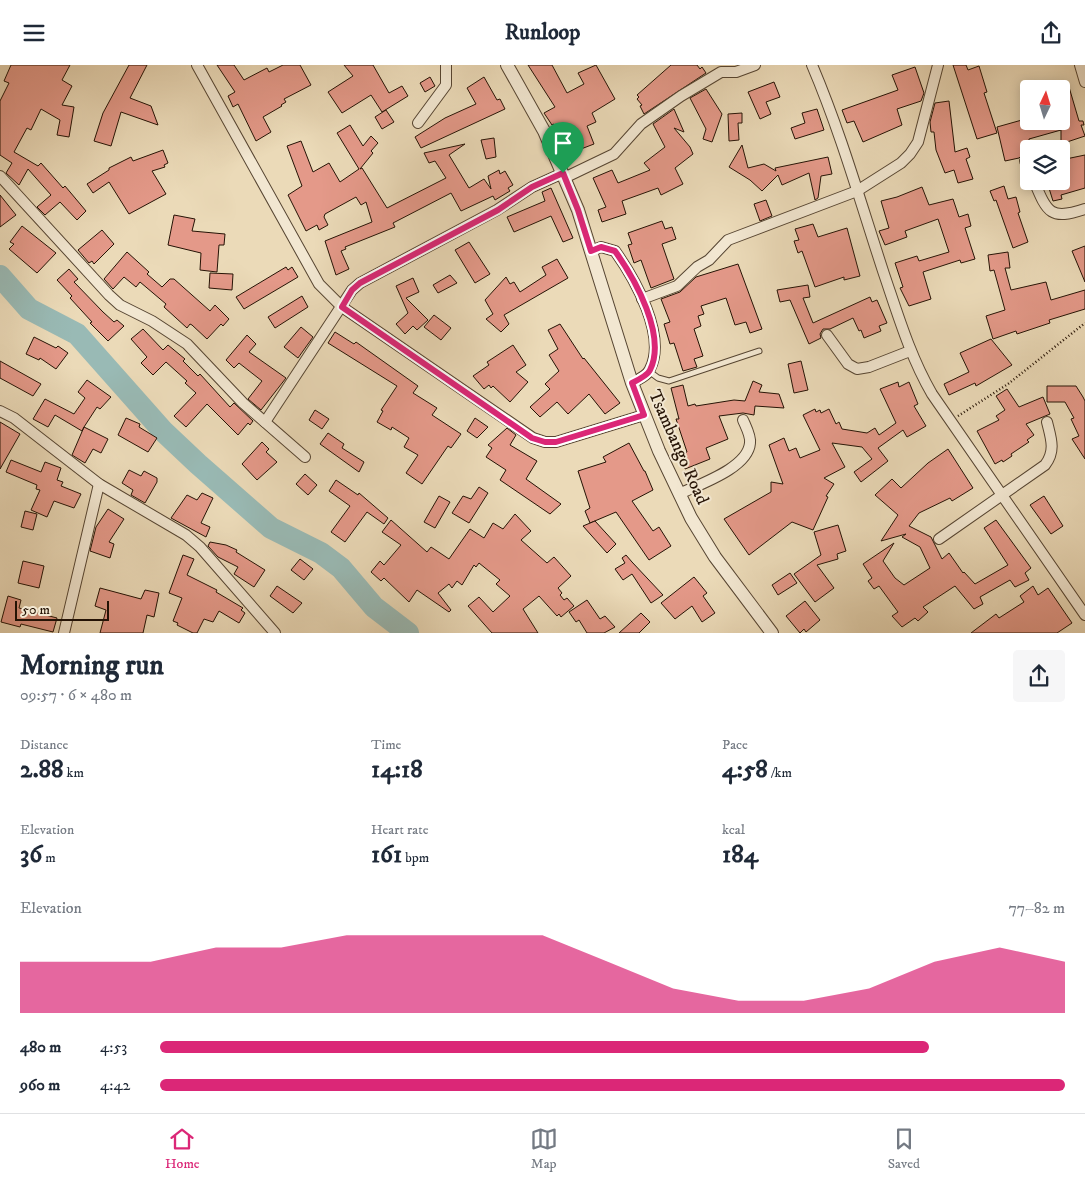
<!DOCTYPE html>
<meta charset="utf-8">
<style>
body{margin:0;font-family:"IM FELL DW Pica",serif;background:#f6f6f7;color:#1f2937;height:100vh;display:flex;flex-direction:column;font-size:19px;white-space:nowrap}
*{box-sizing:border-box;margin:0}
p{font-size:16px;color:#747a83}
.icon{flex:none;width:28px;height:28px;fill:none;stroke:currentColor;stroke-width:2;stroke-linecap:round;stroke-linejoin:round}
.map{position:relative;height:568px;overflow:hidden}
.details{display:flex;flex-direction:column;background:#fff;flex:1}
.details>*{flex:none}
.needle{width:32px;rotate:4deg}
.controls{position:absolute;left:1020px;top:15px;display:grid;gap:10px}
.controls a{display:grid;place-items:center;width:50px;height:50px;border-radius:5px;background:#fff;box-shadow:0 2px 12px #0003;font-size:25px}
.scale{position:absolute;left:15px;bottom:12px;width:94px;box-sizing:border-box;padding-left:5px;border:2px solid #251305;border-top:0;font-size:14px;line-height:18px;white-space:nowrap;color:#251305;-webkit-text-stroke:4px #f2e7d1;paint-order:stroke}
.pin{position:absolute;display:grid;place-items:center;width:42px;height:42px;color:#fff;margin:-51px -21px;border-radius:50% 50% 50% 0;rotate:-45deg;box-shadow:0 0 5px #0007}
.pin .icon{rotate:45deg}
.round{display:grid;place-items:center;flex:none;width:52px;height:52px;border-radius:5px;background:#f6f6f7}
.headline{display:flex;align-items:center;justify-content:space-between;height:85px;padding:0 20px}
h1{font-size:28px;font-weight:800;line-height:38px}
.metrics{display:grid;grid-template-columns:repeat(3,1fr);gap:8px;height:85px;padding:5px 20px}
.metrics div{display:grid;align-content:center}
.metrics b{font-size:25px;font-weight:800}
.metrics small{font-size:14px;font-weight:400}
.metrics p{font-size:14px}
.chart{height:140px;padding:10px 20px}
.chart p{display:flex;justify-content:space-between}
.chart svg{width:100%;height:90px;margin-top:5px;fill:#db2777;opacity:.7}
ul{padding:0 20px;list-style:none;font-size:16px}
li{display:grid;grid-template-columns:80px 60px 1fr;align-items:center;height:38px}
li i{height:12px;border-radius:6px;background:#db2777}
header{display:flex;justify-content:space-between;align-items:center;height:65px;padding:0 20px;background:#fff;font-size:22px;font-weight:800}
.menu{display:flex;justify-content:space-around;align-items:center;height:70px;border-top:1px solid #e0e1e3;background:#fff;font-size:14px;color:#747a83}
.menu a{display:grid;justify-items:center;gap:2px}
.menu .active{color:#db2777}
.map>svg:first-child{display:block}
</style>
<header><svg class="icon" aria-label="menu" viewBox="0 0 24 24"><path d="M4 6h16M4 12h16M4 18h16"/></svg>Runloop<svg class="icon" aria-label="share" viewBox="0 0 24 24"><path d="M12 15V3M7 8l5-5 5 5M5 13v7h14v-7"/></svg></header>
<div class="map">
<svg width="1085" height="568" viewBox="0 0 1085 568">
<rect width="100%" height="100%" fill="#ebdab8"/>
<filter id="stains"><feTurbulence type="fractalNoise" baseFrequency=".004" numOctaves="4"/><feColorMatrix values="0 0 0 0 .2 0 0 0 0 .09 0 0 0 0 .02 0 0 0 .5 -.17"/></filter>
<radialGradient id="worn" r=".72"><stop offset=".6" stop-color="#630" stop-opacity="0"/><stop offset="1" stop-color="#630" stop-opacity=".3"/></radialGradient>
<g fill="none" stroke-linecap="round" stroke-linejoin="round">
<path stroke="#99bab5" stroke-width="22" d="M0,211l29,33 48,25 86,97 35,33 73,64 50,25 20,15 33,39 34,26"/>
</g>
<g fill="#e49989" stroke="#251305">
<path d="M11,0h59l-8,15 10,6 -10,19 12,2 -5,30 -12,-2 3,-15 -19,-11 -10,21 -4,-2 -13,24 24,14 3,-3 22,25 2,-2 21,25 -9,9 -17,-18 -15,13 -8,-8 14,-12 -23,-26 -9,16 -13,-12 6,-10 -12,-8v-54l9,-18 -5,-2z"/>
<path d="M129,0h18l-17,33 21,8 7,19 -37,-13 -10,34 -17,-5 9,-28z"/>
<path d="M217,0h17l10,15 23,-12 2,4 14,-7h17l11,20 -27,14 2,3 -5,3 1,1 -19,11 8,15 -15,9 -18,-37 -5,3 -5,-11 7,-4z"/>
<path d="M344,0h29l16,28 13,-7 6,10 -26,16 -11,-17 -29,18 -14,-21 25,-16z"/>
<path d="M528,0h24l15,28 17,-9 -6,-11 18,-8 19,34 -23,14 4,9 -9,4 7,18 -21,8 -7,-17 -6,2 -6,-13 -2,1 -8,-12 11,-6z"/>
<path d="M671,0h26l3,4 2,-2 4,6 -62,41 -4,-8 2,-1 -5,-6 2,-2 -2,-2z"/>
<path d="M953,0h13l2,5 11,-4 8,26 -3,1 13,40 -20,6z"/>
<path d="M915,2l9,26 -3,8 -24,8 5,16 -39,17 -9,-21 -7,2 -5,-13 56,-20 -6,-15z"/>
<path d="M430,12l5,9 -10,6 -5,-9z"/>
<path d="M484,12l13,23 3,-1 5,10 -84,39 -6,-11 30,-19 31,-14 -9,-16z"/>
<path d="M774,17l6,15 -14,5 5,12 -11,5 -12,-27z"/>
<path d="M1069,22l10,34h4l1,4h-3l4,11 -24,8v-14l-32,9v16h-7l-3,3 -14,3 -8,-34 32,-9v9l32,-6v-31z"/>
<path d="M706,24l16,25 -10,28 -9,-3 3,-10 -16,-31z"/>
<path d="M949,36l6,51 12,-4 3,9 -4,2 7,20 -15,4 -4,-13 -9,3 -9,-23 -2,-18h-3l-1,-10 5,-19z"/>
<path d="M674,44l10,23 -10,-4 16,19 3,7 -18,14 8,16 -22,11 -3,-7 -36,13 4,13 -24,8 -4,-12 8,-3 -13,-29 19,-8 6,13 32,-13 -6,-7 21,-16 -12,-23z"/>
<path d="M817,44l7,21 -29,9 -4,-11 14,-5 -3,-10z"/>
<path d="M386,45l8,12 -12,7 -7,-12z"/>
<path d="M742,48v10h-4l1,17 -10,1 -1,-27z"/>
<path d="M350,60l13,21 8,-10 7,7 -7,8 2,2 -13,16 2,-1 25,40 59,-30 -11,-17 -6,2 -5,-10 41,-9 -16,11 20,33 15,-9 7,10 -3,-13 11,-6 1,4 5,-3 8,14 -5,3 2,3 -15,9 -2,-4 -32,15 -10,-18 -58,30 2,4 -50,20 1,2 -5,2 8,18 -13,6 -11,-34 47,-19 -6,-20 -5,3 -5,-8 -31,17 -1,3 4,8 -9,5 -2,-5 -11,6 -18,-36 14,-9 -15,-40 14,-5 12,31 16,-9 11,19 19,-13 -22,-36z"/>
<path d="M494,73l2,19 -10,2 -5,-19z"/>
<path d="M742,80l6,23 16,-4 12,7 -1,-3 53,-11 4,17 -11,2 -3,22 -3,2 -6,-27 -27,12 -4,-10 -16,16 -12,-11 -21,-13z"/>
<path d="M163,85l5,13 -4,2 1,2 -13,4 14,23 -37,20 -20,-32 -16,11 -6,-9 22,-14v-2l22,-11 2,4z"/>
<path d="M1085,90v33l-24,7 1,4 -9,2 -5,-16 13,-4v-21z"/>
<path d="M1004,121l4,13 8,-2 4,15 -2,1 10,29 -15,6 -17,-48 -2,1 -4,-10z"/>
<path d="M922,122l7,18 24,-6 6,18 9,-3 3,12 -6,2 10,31 -14,4 -1,-3 -37,12 8,27 -22,7 -9,-18 3,-1 -8,-24 22,-7 2,5 30,-9 -11,-33 -33,12 2,6 -22,8 -6,-14 10,-3 -8,-27 16,-4z"/>
<path d="M551,123l22,50 -10,4 -12,-26 -37,16 -7,-15 38,-16 -3,-9z"/>
<path d="M0,130l16,20 -16,12z"/>
<path d="M766,135l6,16 -12,5 -6,-17z"/>
<path d="M174,150l21,4 -3,12 33,3 -1,11h-5l-2,27 -17,-2 1,-17 -33,-8z"/>
<path d="M662,156l3,8 7,-2 4,12 -14,5 12,35 -23,9 -10,-28 -7,3 -6,-18 4,-1 -4,-11z"/>
<path d="M813,159l5,13 29,-9 13,48 -16,4v-3l-29,10 -13,-36 -4,2 -4,-12 5,-1 -4,-11z"/>
<path d="M22,161l34,27 -19,20 -28,-24 5,-5 -4,-2z"/>
<path d="M102,165l12,14 -20,20 -2,-3 -3,2 -11,-13z"/>
<path d="M469,177l21,32 -15,9 -20,-33z"/>
<path d="M1085,181v36l-13,-31z"/>
<path d="M127,187l22,20 -2,2 15,13 8,-8h4l36,32 5,-6 14,14 -6,7 -2,-2 -14,15 -15,-14 -2,-1 -3,4 -23,-21 2,-3 -26,-22 -4,5 -12,-10 -11,12 -9,-10z"/>
<path d="M1008,187l2,16h-5l6,22 35,-8 5,18 34,-10v19l-36,11 1,3 -33,11 -1,-3 -23,8 -7,-23 19,-6 -11,-40 -4,1 -2,-16z"/>
<path d="M557,194l11,19 -64,37 5,9 -8,8 -15,-13 7,-5 -8,-14 21,-23 4,7 4,-2 6,10 26,-17 -4,-8z"/>
<path d="M738,199l24,65 -12,4 -4,-11 -11,3 -9,-27 -25,8 3,8 -6,2 3,10 -7,3 9,27 -9,3 3,8 -14,4 -9,-28 -4,1 -6,-20 6,-2 -9,-23 19,-7 16,-15z"/>
<path d="M286,202l2,3 4,-3 6,10 -54,32 -8,-12z"/>
<path d="M69,204l9,10 -4,3 29,30 11,10 3,-2 7,6 -16,15 -18,-18 2,-1 -22,-24 2,-2 -15,-16z"/>
<path d="M210,208l23,1 -1,16 -23,-2z"/>
<path d="M450,210l7,8 -19,10 -5,-8z"/>
<path d="M413,213l6,14 -13,6 22,22 -11,10 -4,-4 -8,8 -9,-10 12,-11 -12,-27z"/>
<path d="M808,220l2,12 -7,1 10,25 57,-26 2,5 5,-2 10,23 -8,3 2,5 -17,7 -3,-8 -2,1 -6,-13 -23,11h-7l-3,5 1,4 -12,6 -19,-44 -10,2 -3,-12z"/>
<path d="M302,231l6,11 -33,21 -7,-11z"/>
<path d="M434,250l17,13 -10,12 -17,-13z"/>
<path d="M560,259l23,35 1,-1 36,45 -15,11 -16,-20 -21,20 -11,-12 -17,15 -10,-10 20,-18 -5,-5 14,-13 -10,-16 9,-6 -10,-19z"/>
<path d="M301,262l12,10 -15,21 -14,-11z"/>
<path d="M143,264l20,21 5,-5 17,14 -2,2 15,15 2,-2 30,33 4,-4 19,18 -3,4 -2,-2 -10,12 -31,-31 -21,23 -12,-11 22,-23 -11,-10 2,-2 -21,-19 -13,13 -12,-12 6,-6 -16,-18z"/>
<path d="M335,267l19,12 2,-2 62,44 -5,7 24,15 -5,7 29,19 -10,14 -3,-2 -26,38 -16,-11 12,-18 -14,-8 5,-9 -17,-11 -1,3 -14,-8 6,-11 -2,-1 16,-24 -69,-43z"/>
<path d="M247,270l9,9 -7,8 37,26 -25,32 -13,-11 14,-18 -23,-18 -5,5 -8,-8z"/>
<path d="M34,272l22,11 2,-2 10,7 -12,16 -16,-11 -1,2 -13,-6z"/>
<path d="M991,274l21,26 -36,21 -1,-3 -26,12 -5,-11 25,-12 -9,-19z"/>
<path d="M513,280l13,20 -10,7 12,10 -18,20 -17,-16 -2,2 -2,-3 -5,4 -11,-13 16,-11 -2,-3z"/>
<path d="M0,296l41,23 -8,12 -33,-18z"/>
<path d="M801,296l7,29 -14,3 -6,-29z"/>
<path d="M87,315l24,17 -11,12 -3,-2 -13,20 24,12 -7,14 -8,-4 -8,14 -13,-8 12,-28 -2,4 -27,-16 -7,12 -15,-8 12,-20 29,15 11,-16 -7,-6z"/>
<path d="M753,316l9,4 -3,7 20,2 5,14 -29,-2 -1,9 -11,-2 -24,3 9,23 -22,9 4,11 -25,10 -6,-14 8,-3 -11,-33h3l-8,-31 12,-3 5,21 7,-2 1,2 38,-6 11,1z"/>
<path d="M898,317l1,5 10,-5 9,22 -4,2 12,20 -19,11 -4,-7 -25,18 10,13 -27,21 -7,-10 18,-13 -10,-12 -30,-4 13,24 -21,11 10,6 -8,12 2,1 -15,33 -21,-8 -43,33 -25,-36 47,-27v-10l12,2 -14,-39 15,-7 5,13 7,-3 4,10 20,-8 -17,-35 12,-6 1,3 4,-2 1,3 8,-4 7,15 3,-2 3,7 25,4 8,-5 4,7 17,-12 -16,-34z"/>
<path d="M1047,321h29l7,11 2,4v58l-13,-20 7,-3 -8,-17 3,-1 -9,-16h-18z"/>
<path d="M1007,324l12,18 24,-10 7,17 -24,10 8,11 -7,5 2,2 -18,12 1,2 -9,6 -1,-2 -7,4 -18,-33 22,-11 -3,-4 9,-6 -9,-14z"/>
<path d="M315,345l14,9 -7,10 -13,-9z"/>
<path d="M126,353l14,6 -1,3 18,11 -9,14 -30,-17z"/>
<path d="M475,353l13,9 -11,11 -10,-7z"/>
<path d="M0,357l20,12 -20,35z"/>
<path d="M507,363l9,7 -6,10 27,16 -11,18 35,25 -11,10 -50,-34 6,-10 -20,-13 6,-9 -4,-3z"/>
<path d="M328,368l16,11 -2,4 22,14 -5,10 -39,-28z"/>
<path d="M262,377l7,7 -3,3 11,10 -20,18 -15,-16z"/>
<path d="M629,378l15,28h1l8,19 -21,11 21,30 6,-4 12,19 -22,14 -33,-48 -26,11 -5,-12 5,-3 -12,-37 28,-9 -3,-5z"/>
<path d="M948,384l25,39 -21,13 -2,-3 -31,15 -10,13 22,11 11,22 7,-6 14,20 1,-1 11,12 33,-19 -24,-37 12,-8 35,48 -6,5 4,7 -14,7 -5,-7 -30,17 3,7 -9,5 -19,-23 -32,21 5,5 -10,9 -3,-3 -13,9 -10,-11 6,-4 -19,-26 -5,3 -6,-8 4,-3 -9,-14 31,-21 -11,18 12,17 9,7 26,-17 -10,-21 -18,-10 4,-3 -25,7 17,-26 -23,-20 17,-16 9,9 27,-25z"/>
<path d="M11,395l30,12 4,-10 16,6 -4,12 6,2 -2,4 20,8 -7,14 -20,-7 -7,16 -16,-7 9,-20 -4,-1 1,-4 -31,-13z"/>
<path d="M129,405l12,6 3,-5 13,7v4l-12,21 -14,-8 2,-5 -11,-7z"/>
<path d="M305,409l12,11 -9,10 -12,-11z"/>
<path d="M336,415l22,15 1,-2 29,25 -4,6 -17,-12 -22,30 -14,-10 19,-26 -21,-15z"/>
<path d="M479,422l9,6 -19,30 -17,-10 11,-17 8,3z"/>
<path d="M202,428l11,5 -12,25 9,4 -4,10 -35,-19 16,-23 10,5z"/>
<path d="M439,431l11,6 -15,26 -11,-6z"/>
<path d="M1044,431l19,30 -12,8 -21,-29z"/>
<path d="M108,444l16,10 -15,23 5,2 -4,14 -20,-7 6,-24z"/>
<path d="M25,446l12,3 -4,16 -12,-3z"/>
<path d="M515,449l16,17 -10,9 26,23 7,-6 17,19 -13,12 4,5 -2,2 4,5 3,-2 7,8 -13,11 -2,-3 -2,2 -18,-20 -16,13 15,24h-46l-24,-27 11,-9 14,15 17,-16 -14,-12 4,-4 -21,-17 -3,4 -2,-2 -12,20 -5,-4 -5,7 -3,-4 -11,9 13,17 -2,2 -32,-22 -8,12 -25,-24 -3,3 -10,-9 9,-11 4,4 17,-20 -19,-13 9,-12 36,32 4,-5 18,12 21,-30 14,9 9,-15 10,6z"/>
<path d="M595,456l21,23 -9,9 -24,-27z"/>
<path d="M838,460l8,26 -9,3 1,5 -21,6 17,23 -19,14 -21,-28 27,-19 -7,-23z"/>
<path d="M210,477l16,3 11,5 -1,2 29,18 -11,17 -20,-13 4,-7 -20,-10 -10,-11z"/>
<path d="M183,490l11,4 -7,16 30,15 -1,2 27,16 -2,2 4,3 -6,10 -20,-12 -6,11 -9,-3 -7,14h-4l-16,-8 1,-2 -5,-2 9,-23 -13,-5z"/>
<path d="M626,490l6,7 31,33 -12,8 -19,-29 -9,6 -8,-11 10,-6 -3,-5z"/>
<path d="M300,494l13,10 -9,11 -13,-10z"/>
<path d="M23,496l21,5 -5,22 -21,-5z"/>
<path d="M790,508l7,10 -19,12 -6,-10z"/>
<path d="M694,512l13,16 -4,3 12,17 -13,9 -10,-16 -17,13 -14,-16z"/>
<path d="M277,521l25,17 -9,10 -23,-17z"/>
<path d="M1033,521l5,9 10,-7 24,35 -15,10h-86l25,-19 3,4 25,-16 -4,-6z"/>
<path d="M100,523l41,11 4,-9 14,3 -5,24 -7,-2 -4,18h-43l6,-23 -11,-4z"/>
<path d="M8,531l13,4 -2,8 38,10 -4,14 -32,-8 -1,3 -19,-5z"/>
<path d="M587,535l13,19 5,-3 10,11 -11,6h-17l-8,-13 -3,2 -7,-10z"/>
<path d="M805,536l15,19 -14,12 -2,-3 -4,4 -14,-17z"/>
<path d="M641,548l9,9 -11,11h-20z"/>
</g>
<g fill="none" stroke-linecap="round" stroke-linejoin="round">
<g stroke="#564532" stroke-width="7">
<path id="service" d="M650,307l8,6 11,3 90,-30"/>
</g>
<g stroke="#564532" stroke-width="12">
<g id="minor">
<path d="M197,0l122,219 23,23 191,131 12,4h11l88,-27"/>
<path d="M812,0c29,68 49,139 72,209 14,41 26,82 48,120l153,221"/>
<path d="M1080,0l5,17"/>
<path d="M418,58l28,-38v-20"/>
<path d="M1025,96l4,8"/>
<path d="M0,111l109,119 11,10 32,16 35,23 56,59 62,54"/>
<path d="M564,113l50,-24 27,-30 40,-28 40,-24h15l19,-7"/>
<path d="M1034,116c13,31 16,40 51,28"/>
<path d="M591,186l10,-4 14,4c20,28 52,85 35,118 -2,6 -12,11 -18,14"/>
<path d="M642,234l35,-13 20,-19 12,-7 19,-20 129,-49 44,-28 9,-9 8,-12 20,-77"/>
<path d="M827,270l21,29 9,5 12,-2 41,-16"/>
<path d="M0,346l14,7 85,66 87,51 14,12 75,86"/>
<path d="M265,357l87,-132 8,-7 137,-73 35,-23 31,-14"/>
<path d="M679,429c21,-10 69,-26 71,-51 1,-7 -4,-16 -7,-23"/>
<path d="M939,474l106,-74c11,-14 6,-27 2,-43"/>
<path d="M64,568l35,-149"/>
</g>
</g>
<g stroke="#564532" stroke-width="14">
<path id="tertiary" d="M507,0l37,66 34,79 54,173 27,68 32,67 24,39 57,76"/>
</g>
<path stroke="#251305" stroke-width="2.5" stroke-dasharray="1 2.5" stroke-linecap="butt" d="M958,351l50,-32 77,-61"/>
<use href="#service" stroke="#f2e7d1" stroke-width="5"/>
<use href="#minor" stroke="#f2e7d1" stroke-width="10"/>
<use href="#tertiary" stroke="#f2e7d1" stroke-width="12"/>
</g>
<g fill="none" stroke-linecap="round" stroke-linejoin="round">
<g stroke="#fff" stroke-width="10">
<path id="route" d="M563,108l15,37 13,41 10,-4 14,4c20,28 52,85 35,119 -2,5 -12,10 -18,13l12,32 -88,27h-11l-13,-4 -190,-131 10,-17 8,-7 138,-73 34,-23z"/>
</g>
<use href="#route" stroke="#db2777" stroke-width="6"/>
</g>
<g text-anchor="middle" stroke-width="4" stroke-linejoin="round" paint-order="stroke">
<g font-size="18" fill="#251305" stroke="#f2e7d1">
<text transform="translate(679 382) rotate(66)" y="6">Tsambango Road</text>
</g>
</g>
<rect width="100%" height="100%" filter="url(#stains)"/>
<rect width="100%" height="100%" fill="url(#worn)"/>
</svg>
<div class="controls">
<a><svg class="needle" viewBox="-14 -14 28 28"><path d="M0-13l5 13h-10z" fill="#e53935"/><path d="M0 13l5-13h-10z" fill="#747a83"/></svg></a>
<a><svg class="icon" aria-label="layers" viewBox="0 0 24 24"><path d="M12 4l9 5-9 5-9-5zM3 14l9 5 9-5"/></svg></a>
</div>
<div class="scale">50 m</div>
<div class="pin" style="left:563px;top:108px;background:#1e9e55"><svg class="icon" aria-label="arrive" viewBox="0 0 24 24"><path d="M6 21V4h12l-3 4 3 4H6"/></svg></div>
</div>
<section class="details">
<div class="headline"><div><h1>Morning run</h1><p>09:57 · 6 × 480 m</p></div><a class="round"><svg class="icon" aria-label="share" viewBox="0 0 24 24"><path d="M12 15V3M7 8l5-5 5 5M5 13v7h14v-7"/></svg></a></div>
<div class="metrics">
<div><p>Distance</p><b>2.88<small> km</small></b></div>
<div><p>Time</p><b>14:18</b></div>
<div><p>Pace</p><b>4:58<small> /km</small></b></div>
</div>
<div class="metrics">
<div><p>Elevation</p><b>36<small> m</small></b></div>
<div><p>Heart rate</p><b>161<small> bpm</small></b></div>
<div><p>kcal</p><b>184</b></div>
</div>
<div class="chart"><p><span>Elevation</span>77–82 m</p>
<svg viewBox="0 0 160 44" preserveAspectRatio="none"><path d="M0 44V19L10 19L20 19L30 12L40 12L50 6L60 6L70 6L80 6L90 19L100 32L110 38L120 38L130 32L140 19L150 12L160 19V44z"/></svg>
</div>
<ul>
<li><b>480 m</b>4:53<i style="width:85%"></i></li>
<li><b>960 m</b>4:42<i style="width:100%"></i></li>
</ul>
</section>
<nav class="menu">
<a class="active"><svg class="icon" aria-label="home" viewBox="0 0 24 24"><path d="M3 11l9-7 9 7M6 9v11h12V9"/></svg>Home</a>
<a><svg class="icon" aria-label="map" viewBox="0 0 24 24"><path d="M3 6l6-2 6 2 6-2v14l-6 2-6-2-6 2zM9 4v14M15 6v14"/></svg>Map</a>
<a><svg class="icon" aria-label="saved" viewBox="0 0 24 24"><path d="M7 4h10v16l-5-4-5 4z"/></svg>Saved</a>
</nav>
